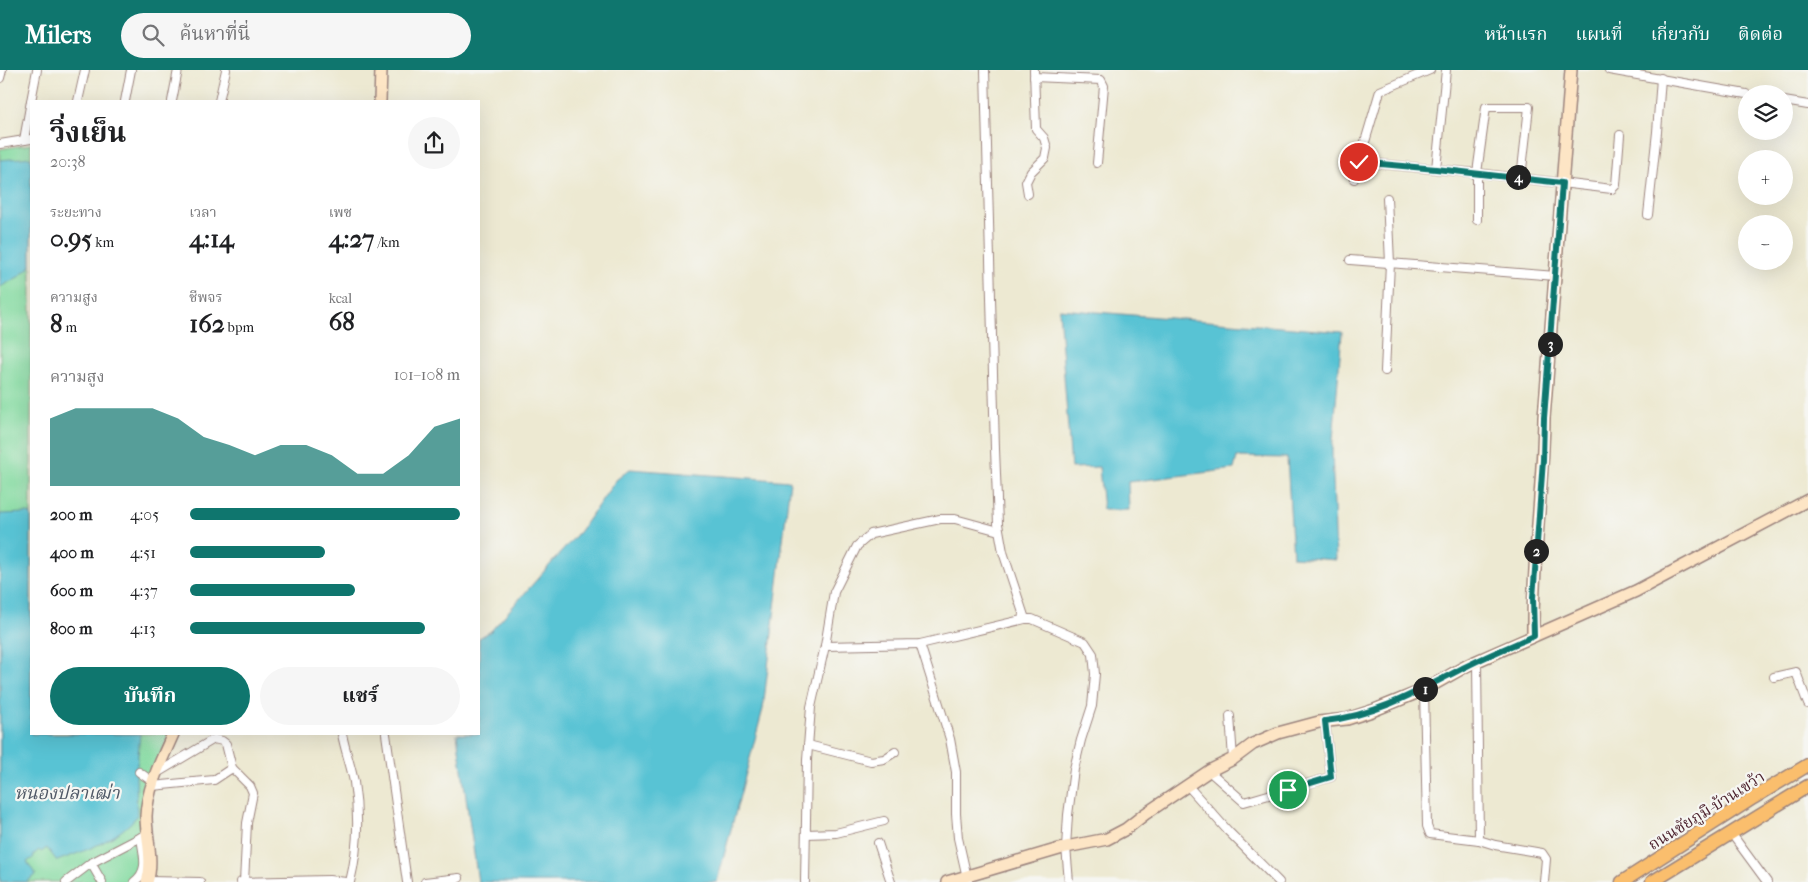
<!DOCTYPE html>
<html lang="th">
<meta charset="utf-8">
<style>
body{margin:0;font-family:"IM FELL French Canon","Noto Serif Thai",serif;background:#f6f6f6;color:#202124;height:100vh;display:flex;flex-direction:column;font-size:19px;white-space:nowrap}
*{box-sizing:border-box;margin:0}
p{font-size:16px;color:#757577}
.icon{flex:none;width:28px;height:28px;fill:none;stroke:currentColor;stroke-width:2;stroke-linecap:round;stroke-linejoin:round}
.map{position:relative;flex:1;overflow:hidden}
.details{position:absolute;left:30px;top:30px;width:450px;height:635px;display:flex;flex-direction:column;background:#fff;border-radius:0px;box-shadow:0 5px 20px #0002}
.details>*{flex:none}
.fabs{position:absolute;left:1738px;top:15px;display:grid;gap:10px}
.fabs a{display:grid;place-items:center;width:55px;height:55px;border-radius:50%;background:#fff;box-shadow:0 5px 20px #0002;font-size:25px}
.pin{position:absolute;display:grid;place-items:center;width:42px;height:42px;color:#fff;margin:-21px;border:2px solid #fff;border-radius:50%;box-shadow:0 1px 5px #0007}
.km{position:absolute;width:25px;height:25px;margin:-12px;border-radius:50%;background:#222;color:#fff;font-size:14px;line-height:25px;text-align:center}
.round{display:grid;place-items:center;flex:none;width:52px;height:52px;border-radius:26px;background:#f6f6f6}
.headline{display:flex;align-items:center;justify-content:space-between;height:85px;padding:0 20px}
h1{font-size:28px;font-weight:700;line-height:38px}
.figures{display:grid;grid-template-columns:repeat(3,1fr);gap:8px;height:85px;padding:5px 20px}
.figures div{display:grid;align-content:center}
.figures b{font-size:25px;font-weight:700}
.figures small{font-size:14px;font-weight:400}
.figures p{font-size:14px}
.chart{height:140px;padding:10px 20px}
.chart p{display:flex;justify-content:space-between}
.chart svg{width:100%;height:90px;margin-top:5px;fill:#0f766e;opacity:.7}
.button{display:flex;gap:10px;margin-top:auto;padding:10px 20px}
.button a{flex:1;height:58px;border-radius:30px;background:#0f766e;color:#fff;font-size:20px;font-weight:700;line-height:58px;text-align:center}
.button a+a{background:#f6f6f6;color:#202124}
ul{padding:0 20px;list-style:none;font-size:16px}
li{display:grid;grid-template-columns:80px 60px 1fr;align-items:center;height:38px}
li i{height:12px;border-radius:6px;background:#0f766e}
header{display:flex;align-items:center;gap:30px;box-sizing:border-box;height:70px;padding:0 25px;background:#0f766e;color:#fff}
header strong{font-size:24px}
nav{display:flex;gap:28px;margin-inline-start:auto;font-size:18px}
.search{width:350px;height:45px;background:#f6f6f6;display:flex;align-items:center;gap:12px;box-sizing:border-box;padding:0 18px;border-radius:28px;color:#757577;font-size:19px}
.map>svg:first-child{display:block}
</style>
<header>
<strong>Milers</strong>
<div class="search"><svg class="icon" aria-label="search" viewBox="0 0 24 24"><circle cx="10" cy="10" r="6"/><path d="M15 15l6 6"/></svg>ค้นหาที่นี่</div>
<nav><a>หน้าแรก</a><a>แผนที่</a><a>เกี่ยวกับ</a><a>ติดต่อ</a></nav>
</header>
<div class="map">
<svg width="1808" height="812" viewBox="0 0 1808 812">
<rect width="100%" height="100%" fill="#f6f6f2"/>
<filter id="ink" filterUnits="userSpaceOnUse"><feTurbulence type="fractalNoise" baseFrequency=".02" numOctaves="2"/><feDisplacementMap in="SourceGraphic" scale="10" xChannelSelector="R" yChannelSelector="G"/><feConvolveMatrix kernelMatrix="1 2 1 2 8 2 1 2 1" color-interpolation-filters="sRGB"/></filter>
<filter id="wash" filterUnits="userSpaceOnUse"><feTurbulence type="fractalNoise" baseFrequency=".0096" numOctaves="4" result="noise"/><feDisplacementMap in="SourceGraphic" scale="20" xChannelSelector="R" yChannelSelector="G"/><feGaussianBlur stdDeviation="1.12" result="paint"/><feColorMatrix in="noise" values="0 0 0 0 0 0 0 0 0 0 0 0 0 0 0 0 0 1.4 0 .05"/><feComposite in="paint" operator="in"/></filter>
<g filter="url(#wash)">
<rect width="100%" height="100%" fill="#ede9d2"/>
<path fill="#81da9f" stroke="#667c65" d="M31,74v590h139l-25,61 -2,84 -4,3h-56l-1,-1 -2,1h-80v-733z"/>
<g fill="#59c3d4" stroke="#527180">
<path d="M31,87v109l-13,11 -18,10v-127z"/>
<path d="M1059,239l283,23 -10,119 4,109 -43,-3 -6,-99 -50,-1 -3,12 -106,13 1,28h-26l-4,-43 -28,1z"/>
<path d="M630,399l160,12 -27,228 -46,173h-239l-21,-148h22v-96l12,-7 89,-100 36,-51z"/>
<path d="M27,443l4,1v220h109l-4,42 1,40c-21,25 -51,34 -80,45l-10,-13 -6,4 -2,-2 -6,5 1,2 -7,5 9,13 -10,7h-26v-368z"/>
</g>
</g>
<g filter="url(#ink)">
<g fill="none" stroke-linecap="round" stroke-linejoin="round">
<g stroke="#9c847e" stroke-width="10">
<g id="street">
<path d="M985,0l10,379 3,75 5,28 22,67"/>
<path d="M1609,0l137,24"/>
<path d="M1034,7l67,3 3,6 -7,77"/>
<path d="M0,8l2,-8"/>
<path d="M31,31l6,-31"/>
<path d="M78,31l7,-31"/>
<path d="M125,31l6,-31"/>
<path d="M172,31l6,-31"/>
<path d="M219,31l7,-31"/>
<path d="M1784,31l24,4"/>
<path d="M24,70l7,-39"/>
<path d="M0,74l31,-5"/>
<path d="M1359,92l118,11 135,16 4,-4 4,-50"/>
<path d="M1436,99l10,-99"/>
<path d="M1354,109l26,-88 50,-21"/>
<path d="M1028,124l-2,-12 5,-10 14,-14 2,-10 -3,-10 -8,-9 -2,-59"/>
<path d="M1648,145l9,-83 4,-54"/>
<path d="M1477,150v-47l9,-66h43l-8,71"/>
<path d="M1350,190l206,16"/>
<path d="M1385,301l5,-108 -3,-65"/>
<path d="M920,574l30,95 6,33v42l2,24 10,44"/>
<path d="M825,576l95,-2 105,-25h7l53,23 8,12 2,20 -3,32 -11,34 -7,29 -6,46 -2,32 3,35"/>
<path d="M1477,592l2,178"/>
<path d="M1774,607l22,-5 12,32"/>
<path d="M1424,620l3,136 3,8 49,6 16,5 47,8 4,6 -2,23"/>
<path d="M1230,646l3,43"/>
<path d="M342,664c3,16 9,32 12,48 5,33 4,68 -4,100"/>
<path d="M386,664l21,148"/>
<path d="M808,675l63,16 13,-2 11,-7"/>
<path d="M1209,701l35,31 87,-25 -6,-56"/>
<path d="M139,702l14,10"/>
<path d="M157,703l57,-34 8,2 4,3 6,24 18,18 3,7 -6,30 -3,59"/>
<path d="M152,716l62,-6 18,-12"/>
<path d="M1188,716l40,45 51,51"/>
<path d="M1731,763l36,49"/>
<path d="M806,764l30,-1 48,-12"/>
<path d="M878,773l13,39"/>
<path d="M148,811l52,1"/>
<path d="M66,812l25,-19"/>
<path d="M102,812l-11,-19 56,-29"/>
<path d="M134,812c16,-12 9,-27 7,-45"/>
<path d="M241,812l88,-2 17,2"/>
<path d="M425,812l34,-4"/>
<path d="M805,812l2,-122 4,-53 14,-61 9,-54 23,-46 14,-12 69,-15h15l44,12"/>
</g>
</g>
<g stroke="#9c847e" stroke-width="14">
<g id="secondary">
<path d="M380,31l1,-31"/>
<path d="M1533,566c-1,-73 10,-145 11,-218l27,-348"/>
<path d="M147,812c7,-21 -1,-45 -1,-66 1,-28 16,-57 27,-82"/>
<path d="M947,812l119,-35 41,-8 19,-10 19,-15 64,-43 24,-12 20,-15 25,-11 41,-11 28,-3 25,-8 52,-21 44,-25 168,-74 172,-91"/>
</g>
</g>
<g stroke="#9c847e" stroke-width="15">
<g id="primary">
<path d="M1622,812l131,-84 55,-33"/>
<path d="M1652,812l156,-96"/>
</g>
</g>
<use href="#street" stroke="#fff" stroke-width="8"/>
<use href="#secondary" stroke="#fde5c5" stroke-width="11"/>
<use href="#primary" stroke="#fabe6d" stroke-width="12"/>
</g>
</g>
<g fill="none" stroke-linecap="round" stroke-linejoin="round" filter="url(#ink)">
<g stroke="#fff" stroke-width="10">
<path id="route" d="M1288,720l43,-13 -6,-56c54,-6 95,-31 142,-55 21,-11 44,-20 67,-30l-1,-38 10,-138 1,-42 18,-235 -126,-14 -77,-7"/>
</g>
<use href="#route" stroke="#0f766e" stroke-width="6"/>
</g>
<g text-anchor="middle" stroke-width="4.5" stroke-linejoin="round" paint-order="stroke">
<g font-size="16" fill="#4a1f2b" stroke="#f6f6f2">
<text transform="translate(1706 740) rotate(-32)" y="6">ถนนชัยภูมิ-บ้านเขว้า</text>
</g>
<g font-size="18" font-style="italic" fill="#4f5866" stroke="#f6f6f2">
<text x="67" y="729">หนองปลาเฒ่า</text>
</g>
</g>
</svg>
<div class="fabs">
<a><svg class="icon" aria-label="layers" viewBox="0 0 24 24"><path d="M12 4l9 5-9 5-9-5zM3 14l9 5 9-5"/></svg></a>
<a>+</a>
<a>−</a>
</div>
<div class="pin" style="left:1288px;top:720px;background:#1e9e55"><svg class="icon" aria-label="arrive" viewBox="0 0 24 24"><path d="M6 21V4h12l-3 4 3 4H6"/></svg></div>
<div class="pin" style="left:1359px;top:92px;background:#d93025"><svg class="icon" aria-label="check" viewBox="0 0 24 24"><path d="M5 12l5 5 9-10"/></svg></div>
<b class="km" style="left:1425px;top:619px">1</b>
<b class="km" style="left:1536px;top:481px">2</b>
<b class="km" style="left:1550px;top:274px">3</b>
<b class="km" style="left:1518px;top:107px">4</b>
<section class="details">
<div class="headline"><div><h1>วิ่งเย็น</h1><p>20:38</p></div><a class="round"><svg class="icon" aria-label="share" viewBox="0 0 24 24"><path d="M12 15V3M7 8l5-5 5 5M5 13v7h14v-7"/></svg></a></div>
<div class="figures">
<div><p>ระยะทาง</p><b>0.95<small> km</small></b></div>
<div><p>เวลา</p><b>4:14</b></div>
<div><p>เพซ</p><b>4:27<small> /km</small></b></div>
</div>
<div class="figures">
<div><p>ความสูง</p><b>8<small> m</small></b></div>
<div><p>ชีพจร</p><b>162<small> bpm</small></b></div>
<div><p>kcal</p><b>68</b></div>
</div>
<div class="chart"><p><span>ความสูง</span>101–108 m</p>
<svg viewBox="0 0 160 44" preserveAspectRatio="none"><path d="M0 44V11L10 6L20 6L30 6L40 6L50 11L60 20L70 24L80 29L90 24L100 24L110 29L120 38L130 38L140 29L150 15L160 11V44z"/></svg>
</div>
<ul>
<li><b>200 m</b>4:05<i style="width:100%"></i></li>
<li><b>400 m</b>4:51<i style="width:50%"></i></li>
<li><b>600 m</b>4:37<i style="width:61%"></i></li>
<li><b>800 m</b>4:13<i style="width:87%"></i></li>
</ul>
<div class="button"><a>บันทึก</a><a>แชร์</a></div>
</section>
</div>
